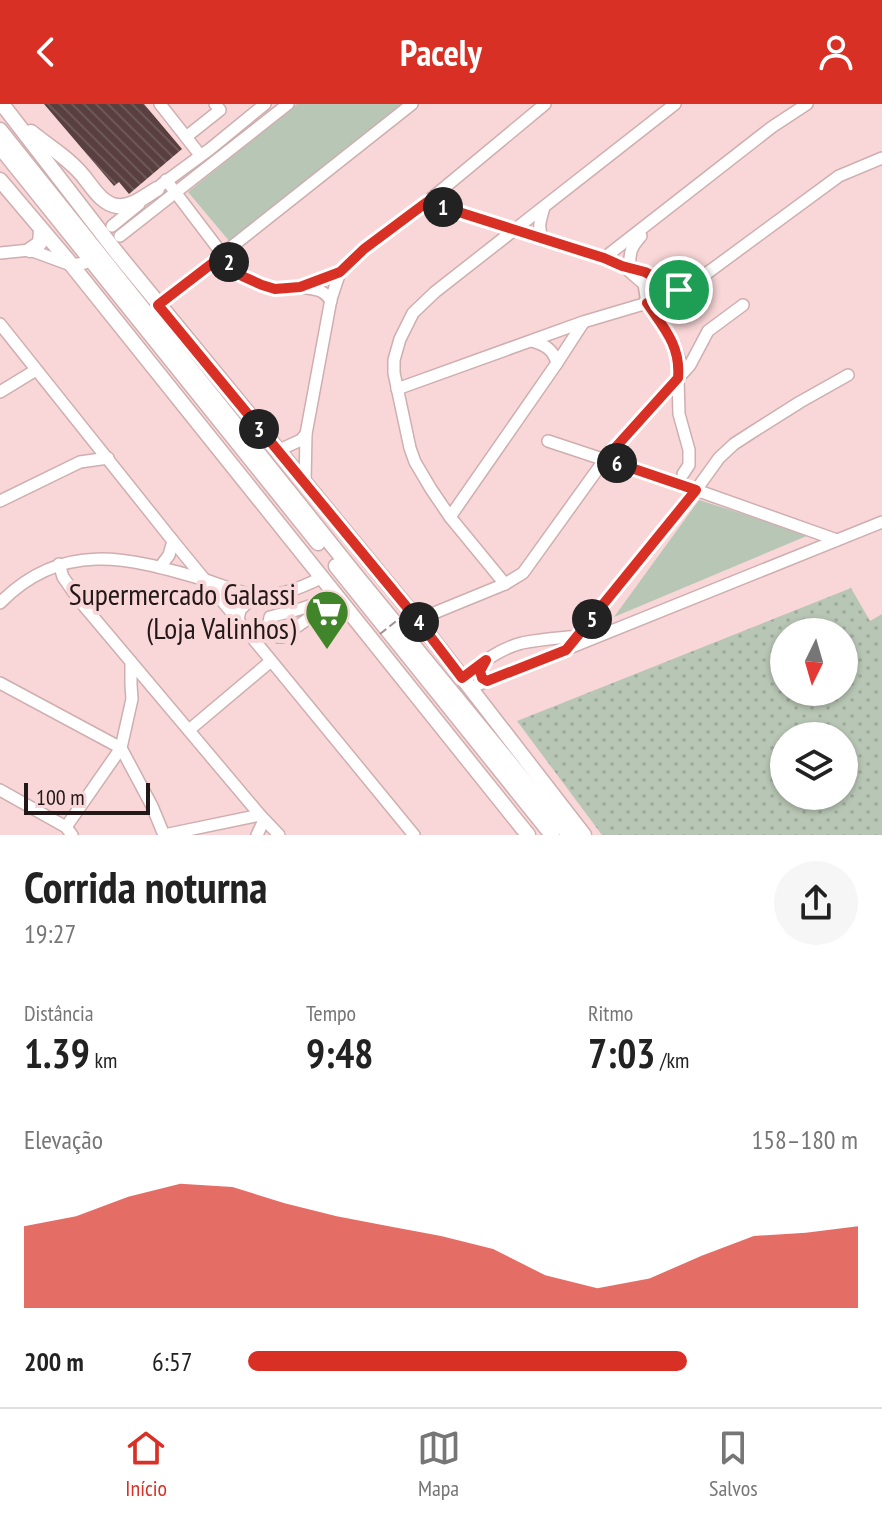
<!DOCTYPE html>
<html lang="pt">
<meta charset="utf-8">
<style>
body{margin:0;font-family:"PT Sans Narrow",sans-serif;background:#f6f6f6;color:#222;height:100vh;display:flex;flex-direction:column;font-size:30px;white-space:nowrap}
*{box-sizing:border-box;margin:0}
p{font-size:26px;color:#767676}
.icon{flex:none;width:44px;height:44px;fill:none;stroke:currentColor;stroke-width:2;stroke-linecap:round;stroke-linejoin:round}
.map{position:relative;height:731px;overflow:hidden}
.panel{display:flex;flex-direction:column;background:#fff;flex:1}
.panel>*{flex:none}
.needle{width:52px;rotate:185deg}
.buttons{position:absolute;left:770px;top:514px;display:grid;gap:16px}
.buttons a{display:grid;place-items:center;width:88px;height:88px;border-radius:50%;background:#fff;box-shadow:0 2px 6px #0004;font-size:40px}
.scale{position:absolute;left:24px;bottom:20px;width:126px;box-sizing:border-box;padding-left:8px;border:4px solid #231818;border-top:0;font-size:22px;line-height:28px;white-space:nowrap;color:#231818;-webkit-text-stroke:6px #f9d7d8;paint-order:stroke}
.pin{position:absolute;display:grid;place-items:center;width:68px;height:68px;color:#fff;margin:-34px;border:4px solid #fff;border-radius:50%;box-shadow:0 2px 8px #0007}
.km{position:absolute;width:40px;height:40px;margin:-20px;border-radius:50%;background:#222;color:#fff;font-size:22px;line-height:40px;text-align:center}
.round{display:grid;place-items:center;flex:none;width:84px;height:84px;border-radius:42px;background:#f6f6f6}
.head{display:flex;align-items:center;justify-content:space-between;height:136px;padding:0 24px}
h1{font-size:44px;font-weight:800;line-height:60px}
.metrics{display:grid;grid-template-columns:repeat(3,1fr);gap:12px;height:136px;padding:8px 24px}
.metrics div{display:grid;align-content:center}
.metrics b{font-size:40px;font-weight:800}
.metrics small{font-size:22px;font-weight:400}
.metrics p{font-size:22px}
.chart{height:224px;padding:16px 24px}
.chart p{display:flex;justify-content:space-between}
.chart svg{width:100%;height:144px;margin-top:8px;fill:#d93025;opacity:.7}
ul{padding:0 24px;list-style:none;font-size:26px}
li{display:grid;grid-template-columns:128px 96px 1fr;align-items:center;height:60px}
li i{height:20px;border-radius:10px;background:#d93025}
header{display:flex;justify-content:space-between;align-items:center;height:104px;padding:0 24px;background:#d93025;color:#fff;font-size:36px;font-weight:800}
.tab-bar{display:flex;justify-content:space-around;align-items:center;height:112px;border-top:2px solid #e0e0e0;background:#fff;font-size:22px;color:#767676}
.tab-bar a{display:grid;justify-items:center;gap:4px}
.tab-bar .current{color:#d93025}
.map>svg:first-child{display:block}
</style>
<header><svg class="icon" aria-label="back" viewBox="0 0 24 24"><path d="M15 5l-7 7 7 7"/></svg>Pacely<svg class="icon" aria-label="person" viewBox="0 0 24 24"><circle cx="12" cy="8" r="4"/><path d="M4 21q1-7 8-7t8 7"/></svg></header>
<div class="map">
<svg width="882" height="731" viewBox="0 0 882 731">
<defs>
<pattern id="grass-dots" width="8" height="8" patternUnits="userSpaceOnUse" patternTransform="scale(2)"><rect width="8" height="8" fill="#b8c6b5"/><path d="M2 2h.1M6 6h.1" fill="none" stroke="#9ea99b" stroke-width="1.8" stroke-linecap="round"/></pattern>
<pattern id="building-back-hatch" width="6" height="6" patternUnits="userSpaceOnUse" patternTransform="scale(2)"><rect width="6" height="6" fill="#593f40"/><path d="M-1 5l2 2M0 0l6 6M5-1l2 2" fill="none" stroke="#6d5858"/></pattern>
</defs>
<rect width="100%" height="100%" fill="#f9d7d8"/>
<path fill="url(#grass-dots)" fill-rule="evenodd" d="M851,484l19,33 12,-7v221h-280l-85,-114zM784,528h60v60h-60zM784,632h60v60h-60z"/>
<g fill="#b8c6b5">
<path d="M297,0h106l-173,138 -42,-50z"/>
<path d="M699,396l110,35 -195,82z"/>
</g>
<path fill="url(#building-back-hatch)" d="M44,0h100l38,45 -53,45 -10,-12 -5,4z"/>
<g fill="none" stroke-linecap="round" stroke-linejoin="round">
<g stroke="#cfaeaf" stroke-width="14">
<g id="minor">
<path d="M160,0l26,33"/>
<path d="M200,51l-14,-18 34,-27 -5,-6"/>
<path d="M166,76l57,75 19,21 20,9 13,4 25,-2 40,-15 24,-23 63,-47 118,-98"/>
<path d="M161,81l49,-36 55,-45"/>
<path d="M427,98l177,56 18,8 23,6 34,18"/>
<path d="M112,122l27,-22"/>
<path d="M120,132l168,-132"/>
<path d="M544,136c-8,-12 -3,-21 0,-33"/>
<path d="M0,149l30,-3 41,15 14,-2"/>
<path d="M604,154l168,-131 35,-23"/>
<path d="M630,164c-1,-15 1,-21 11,-32"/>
<path d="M629,167l15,13 3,19 27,41 6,17 -2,17 1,36 10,36v15l-6,9"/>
<path d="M300,183c15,3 23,1 31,14"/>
<path d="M158,201l254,-201"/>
<path d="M0,220l173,217 241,294"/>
<path d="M532,237c13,4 21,8 25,22"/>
<path d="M397,285l186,-67 81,-24 35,-19 140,-103 43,-18"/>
<path d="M0,288l36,-22"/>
<path d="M548,337l148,49 141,50"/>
<path d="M277,347l24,-11 5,-6"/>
<path d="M305,379l1,-49 25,-135 9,-27"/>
<path d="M0,397l80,-39 28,-4"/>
<path d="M450,413l107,-154 26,-40"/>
<path d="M59,460l4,13 16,23 181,215 19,20"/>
<path d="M160,463l9,-12 4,-14"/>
<path d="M505,480l-55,-67 -19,-28 -16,-27 -5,-14 -16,-75v-13l6,-21 13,-26 22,-21 240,-188"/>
<path d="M334,489c-18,14 -43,18 -64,24l-1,5 9,15h4l56,-39"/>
<path d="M0,499c62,-63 127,-46 202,-24 18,5 36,14 54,16 24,2 44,-7 65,-17"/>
<path d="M238,516l2,-10 15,-15"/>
<path d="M417,516l88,-36 18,-11 82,-114 85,-94 18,-34 35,-26"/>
<path d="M569,543l127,-157 23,-32 15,-14 17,-11 49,-31 48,-27"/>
<path d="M462,574c19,-15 37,-29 60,-35 19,-4 39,-5 57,-7"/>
<path d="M0,579l121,65 31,58 12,29"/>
<path d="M470,584l412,-166"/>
<path d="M189,626l82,-69"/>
<path d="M0,686l66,37 6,8"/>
<path d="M66,723l55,-79 11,-49 -1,-14v-23"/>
<path d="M164,731l96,-20"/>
<path d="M257,731l7,-15"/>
</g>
</g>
<g stroke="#cfaeaf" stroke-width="17">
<g id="major">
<path d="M2,0l115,149 303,370 164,212"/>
<path d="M0,26l355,444 214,261"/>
<path d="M31,28c18,15 39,27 53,45 9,11 18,27 33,29 14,2 28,-10 40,-17"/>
<path d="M0,43l318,396"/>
<path d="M0,76l66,78 462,577"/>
<path d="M30,146l10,-7 1,-13"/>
<path d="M336,462l216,269"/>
</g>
</g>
<use href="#minor" stroke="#fff" stroke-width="11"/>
<use href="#major" stroke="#fff" stroke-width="14"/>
<path stroke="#a68d8e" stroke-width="2" stroke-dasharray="8 4" stroke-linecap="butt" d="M380,530l24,-19"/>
</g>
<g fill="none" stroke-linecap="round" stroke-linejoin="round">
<g stroke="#fff" stroke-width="16">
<path id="route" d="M427,98l177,56 18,8 23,6 34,18 -15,8 -17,5c17,25 34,43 31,75l-73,81 91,31 -130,160 -79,31 -5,-3 -2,-7 6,-11 -24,18 -42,-55 -262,-318 65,-50 19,21 20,9 13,4 25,-2 40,-15 24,-23z"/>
</g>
<use href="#route" stroke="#d93025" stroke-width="10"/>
</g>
<defs>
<g id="supermarket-pin" transform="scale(2.3)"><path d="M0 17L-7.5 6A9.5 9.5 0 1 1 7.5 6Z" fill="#408529" stroke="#f9d7d8"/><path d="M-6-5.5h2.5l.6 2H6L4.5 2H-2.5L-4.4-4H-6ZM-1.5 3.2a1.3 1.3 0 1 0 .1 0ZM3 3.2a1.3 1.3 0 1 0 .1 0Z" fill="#fff"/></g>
</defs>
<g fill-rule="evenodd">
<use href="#supermarket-pin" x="327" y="508"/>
</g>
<g text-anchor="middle" stroke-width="8" stroke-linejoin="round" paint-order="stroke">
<g font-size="30" fill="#231818" stroke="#f9d7d8" text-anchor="end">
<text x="296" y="501">Supermercado Galassi<tspan x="296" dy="34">(Loja Valinhos)</tspan></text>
</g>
</g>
</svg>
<div class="buttons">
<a><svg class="needle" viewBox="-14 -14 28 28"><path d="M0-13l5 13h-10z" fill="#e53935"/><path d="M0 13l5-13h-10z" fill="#767676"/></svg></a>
<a><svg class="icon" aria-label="layers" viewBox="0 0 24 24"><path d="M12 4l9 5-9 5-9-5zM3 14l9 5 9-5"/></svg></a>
</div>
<div class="scale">100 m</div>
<div class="pin" style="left:679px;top:186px;background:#1e9e55"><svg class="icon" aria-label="arrive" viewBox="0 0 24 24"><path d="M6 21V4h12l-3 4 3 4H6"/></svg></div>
<b class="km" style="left:443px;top:103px">1</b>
<b class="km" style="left:229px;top:158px">2</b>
<b class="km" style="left:259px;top:325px">3</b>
<b class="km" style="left:419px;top:518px">4</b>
<b class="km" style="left:592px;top:515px">5</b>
<b class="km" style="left:617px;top:359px">6</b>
</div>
<section class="panel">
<div class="head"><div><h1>Corrida noturna</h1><p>19:27</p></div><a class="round"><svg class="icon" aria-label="share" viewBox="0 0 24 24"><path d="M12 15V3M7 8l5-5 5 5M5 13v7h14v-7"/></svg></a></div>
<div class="metrics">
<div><p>Distância</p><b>1.39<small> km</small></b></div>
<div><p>Tempo</p><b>9:48</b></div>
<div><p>Ritmo</p><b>7:03<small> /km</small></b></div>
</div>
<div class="chart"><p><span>Elevação</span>158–180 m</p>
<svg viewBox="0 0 160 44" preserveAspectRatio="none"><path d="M0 44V19L10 16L20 10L30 6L40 7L50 12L60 16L70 19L80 22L90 26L100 34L110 38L120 35L130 28L140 22L150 21L160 19V44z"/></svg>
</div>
<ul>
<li><b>200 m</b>6:57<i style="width:72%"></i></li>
</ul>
</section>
<nav class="tab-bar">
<a class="current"><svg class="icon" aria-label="home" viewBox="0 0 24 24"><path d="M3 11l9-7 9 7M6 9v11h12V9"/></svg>Início</a>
<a><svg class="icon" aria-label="map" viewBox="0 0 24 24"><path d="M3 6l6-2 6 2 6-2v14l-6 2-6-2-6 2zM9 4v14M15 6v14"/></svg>Mapa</a>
<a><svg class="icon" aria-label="saved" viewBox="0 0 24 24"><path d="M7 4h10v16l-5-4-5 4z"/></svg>Salvos</a>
</nav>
